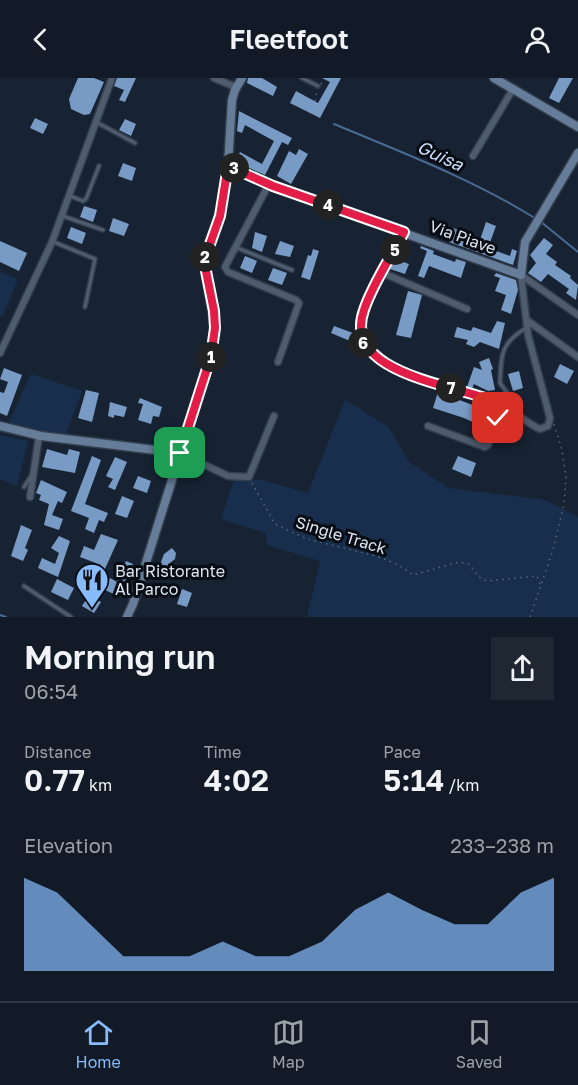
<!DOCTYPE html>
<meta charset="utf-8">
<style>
body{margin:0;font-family:"Golos Text",sans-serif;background:#1e2732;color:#f1f3f6;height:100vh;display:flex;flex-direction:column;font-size:22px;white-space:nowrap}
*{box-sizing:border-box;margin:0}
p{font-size:20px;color:#9ca1a7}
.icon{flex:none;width:33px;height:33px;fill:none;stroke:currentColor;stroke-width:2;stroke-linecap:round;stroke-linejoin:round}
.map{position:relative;height:539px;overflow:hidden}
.details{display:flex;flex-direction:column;background:#111a26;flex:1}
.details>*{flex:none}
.pin{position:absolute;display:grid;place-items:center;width:51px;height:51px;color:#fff;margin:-26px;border-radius:12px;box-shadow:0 3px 9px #0006}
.km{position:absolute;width:30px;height:30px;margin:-15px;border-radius:50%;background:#222;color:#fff;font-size:16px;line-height:30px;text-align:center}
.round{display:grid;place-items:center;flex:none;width:63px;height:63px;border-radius:0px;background:#1e2732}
.headline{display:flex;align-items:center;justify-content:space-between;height:102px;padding:0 24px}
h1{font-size:33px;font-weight:600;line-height:45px}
.stats{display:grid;grid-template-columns:repeat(3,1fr);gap:9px;height:102px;padding:6px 24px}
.stats div{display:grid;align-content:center}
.stats b{font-size:30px;font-weight:600}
.stats small{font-size:16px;font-weight:400}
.stats p{font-size:16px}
.chart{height:168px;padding:12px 24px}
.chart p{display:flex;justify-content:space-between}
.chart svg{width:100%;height:108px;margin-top:6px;fill:#87bbfb;opacity:.7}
header{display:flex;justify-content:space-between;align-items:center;height:78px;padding:0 24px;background:#111a26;font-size:27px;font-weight:600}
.dock{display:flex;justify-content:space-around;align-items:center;height:84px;border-top:2px solid #303843;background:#111a26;font-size:16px;color:#9ca1a7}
.dock a{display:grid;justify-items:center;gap:3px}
.dock .on{color:#87bbfb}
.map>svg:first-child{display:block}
</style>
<header><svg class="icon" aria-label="back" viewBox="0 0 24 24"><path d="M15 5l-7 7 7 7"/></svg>Fleetfoot<svg class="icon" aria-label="person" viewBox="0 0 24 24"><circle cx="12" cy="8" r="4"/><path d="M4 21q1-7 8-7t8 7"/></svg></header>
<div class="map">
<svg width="578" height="539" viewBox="0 0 578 539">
<rect width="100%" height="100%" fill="#172333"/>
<g fill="#172f4c">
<path d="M0,194l18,7 -15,37 -3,-1z"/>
<path d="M31,296l51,17 -16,43 -29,-2 -29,-8z"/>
<path d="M345,322l44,27 20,35 39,26 98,12 32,17v100h-271l13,-56 -53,-16 -1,-12 -45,-14 13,-40 27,1 47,13z"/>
<path d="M0,357l28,6 -11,45 -17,-7z"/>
</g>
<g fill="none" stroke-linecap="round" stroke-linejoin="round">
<g stroke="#496a93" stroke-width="2">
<path d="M334,46c67,28 138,55 199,93"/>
<path d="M541,144l37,30"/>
<path d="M0,537l6,2"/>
</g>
</g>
<g fill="#789bc6">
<path d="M78,0h16l10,4 -14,32 -6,1 -13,-6 -2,-10z"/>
<path d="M117,0h19l-11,24 -6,-2 5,-10 -10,-4z"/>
<path d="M248,0h14l15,9 -4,9 -26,-13z"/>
<path d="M322,0h19l-21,40 -30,-15 6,-12 22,12 12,-21z"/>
<path d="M559,0h14l-14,25 -10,-5z"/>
<path d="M239,33l53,27 -4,7 -6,-3 -17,33 -30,-13 5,-10 22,12 12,-23 -29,-16 -3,8 -5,-2z"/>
<path d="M35,40l13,6 -5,10 -13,-6z"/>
<path d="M125,41l11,5 -5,12 -12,-6z"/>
<path d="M299,71l9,5 -17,30 -14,-8 12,-25 7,4z"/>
<path d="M123,85l13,5 -4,13 -14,-5z"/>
<path d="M84,128l13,4 -4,12 -13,-5z"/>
<path d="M113,140l16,6 -5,12 -15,-5z"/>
<path d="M486,144l10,4 -8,22 22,8 2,-7 5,2 -4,14 -64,-23 4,-14 11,4 -2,6 17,5z"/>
<path d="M71,149l15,6 -4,11 -15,-6z"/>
<path d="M255,154l12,4 -5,16 -10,-4z"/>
<path d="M544,160l9,7 -7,9 11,8 -2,3 16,11 -1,2 8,7 -2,15 -10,-7 3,-4 -21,-15 -7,8 -13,-9 8,-10 -6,-8z"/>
<path d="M0,163l27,12 -8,18 -19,-9z"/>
<path d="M280,163l14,5 -4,11 -15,-3z"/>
<path d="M421,168l13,5 -1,3 22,8 1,-3 10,3 -5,16 -32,-12 -5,12 -6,-2 9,-25 -7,-3z"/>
<path d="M313,171l6,2 -9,29 -9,-3 7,-22 3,1z"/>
<path d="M245,178l12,5 -5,12 -12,-5z"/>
<path d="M395,181l14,5 -4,10 -15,-5z"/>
<path d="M273,190l14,5 -5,12 -14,-5z"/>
<path d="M496,195l20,7 2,10 -7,24 -10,-4 5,-15 -11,-4 5,-13 -6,-2z"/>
<path d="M408,213l14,4 -11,43 -15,-3z"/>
<path d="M497,243l8,2 -6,26 -19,-7 -6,5 -8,-3 2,-4 -14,-3 3,-10 14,4 2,-4 18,6z"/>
<path d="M334,248l19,7 -3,8 -19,-8z"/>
<path d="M489,280l4,11 -2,1 4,20 -7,1 -14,-7 -2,5 -5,-2 7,-20 8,3 -3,-8z"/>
<path d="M560,286l14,7 -7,13 -13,-7z"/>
<path d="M4,290l18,7 -15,41 -7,-3v-21l4,1 4,-11 -8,-3z"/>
<path d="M519,293l4,17 -10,3 -5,-17z"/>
<path d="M86,312l13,3 -7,29 -14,-4z"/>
<path d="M438,314l56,21 -6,16 -24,-11 -31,-10z"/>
<path d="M140,320l22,9 -3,10 -6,-1 -2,8 -13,-4 5,-16 -5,-1z"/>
<path d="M110,324l17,5 -3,10 -10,-2v3l-6,-2z"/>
<path d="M47,371l20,6 2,-6 11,3 -5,21 -33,-6z"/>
<path d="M92,378l9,4 -16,44 23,9 -4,9 -5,-2 -5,13 -9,-4 4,-11 -18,-7z"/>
<path d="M458,378l18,7 -5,14 -19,-8z"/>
<path d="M115,379l12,5 -12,28 -7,-3 5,-8 -7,-3z"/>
<path d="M138,398l13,5 -4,12 -14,-5z"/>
<path d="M41,402l26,12 -5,11 -4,-2 -6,14 11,4 -4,11 -15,-5 5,-21 -10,-4 2,-5 -5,-2z"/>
<path d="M122,418l12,5 -7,17 -12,-4z"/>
<path d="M21,447l11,5 -7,18 3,2 -5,11 -12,-5z"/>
<path d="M101,456l17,6 -14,31 -4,-2 1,-4 -21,-8 4,-11 10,4z"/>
<path d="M59,458l11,5 -12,36 -20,-9 4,-10 13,6 4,-11 -8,-5z"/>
<path d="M172,470l4,5 -1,6 -5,4 2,3 -7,4 -4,-8 3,-8z"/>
<path d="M126,483l7,3 -15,32 -13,-6 5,-12 7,4z"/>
<path d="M57,501l17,9 -6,12 -17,-8z"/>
<path d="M182,511l10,4 -5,14 -10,-3z"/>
<path d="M89,517l12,7 -7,11 -12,-7z"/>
</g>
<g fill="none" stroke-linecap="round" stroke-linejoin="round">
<g stroke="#333e4d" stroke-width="6">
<g id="lane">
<path d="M302,0l16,8"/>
<path d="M96,44l39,21"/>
<path d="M70,118l13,5 3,-2 13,-33"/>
<path d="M63,138l40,14"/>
<path d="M54,164l41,17 -10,48"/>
<path d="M235,169l57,23"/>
<path d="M513,326l-2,-6 -11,-15c1,-29 1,-40 26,-55"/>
<path d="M24,409l7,-11"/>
<path d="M24,508l47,31"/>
</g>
</g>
<g stroke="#333e4d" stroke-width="9">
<g id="street">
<path d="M214,0l19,8 2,4"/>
<path d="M473,78l40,-67"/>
<path d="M269,106l-44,83 3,5 68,28 3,3 -21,59"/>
<path d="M404,154c-13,25 -48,76 -43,104 6,35 107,55 136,66 16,7 28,21 43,27l8,-3 2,-8 -22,-83 -7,-60"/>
<path d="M383,195l84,36"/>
<path d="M521,197l57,40"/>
<path d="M528,243l50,36"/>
<path d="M0,275l52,-111 60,-164"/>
<path d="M428,348l57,21 3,-2 15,-40"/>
<path d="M180,375l48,23 21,1 25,-61"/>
<path d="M30,419l9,-61"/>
</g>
</g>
<g stroke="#333e4d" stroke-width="11">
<g id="secondary">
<path d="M494,0l84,49"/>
<path d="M228,88l45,20 248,89 4,-33 53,-89"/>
<path d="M0,348l41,10 139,17"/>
<path d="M127,539l6,-13 78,-248 4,-28 -11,-67 17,-51 7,-44 4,-66 3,-10 7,-12"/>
</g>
</g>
<g stroke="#5d6876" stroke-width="1.5" stroke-dasharray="1.5 4.5" stroke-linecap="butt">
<path d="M321,6l5,-4"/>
<path d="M315,23l2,-11"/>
<path d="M252,405l23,41 32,15 69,17 21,8 16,11 46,-13 10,2 10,13 8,4 50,-5 4,11"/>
<path d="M530,539l23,-67 11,-46 2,-27 -4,-27 -8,-26"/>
</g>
<use href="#lane" stroke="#4e5c6e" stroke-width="3"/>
<use href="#street" stroke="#4e5c6e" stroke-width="6"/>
<use href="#secondary" stroke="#667d99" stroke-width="8"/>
</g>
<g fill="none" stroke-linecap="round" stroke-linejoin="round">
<g stroke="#fff" stroke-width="12">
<path id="route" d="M180,375l31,-97 4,-28 -1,-17 -10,-50 16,-45 8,-50 45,20 131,46c-13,25 -31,51 -40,78 -24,67 101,75 139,95l-5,13"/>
</g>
<use href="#route" stroke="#e11d48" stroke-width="8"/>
</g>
<defs>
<g id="restaurant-pin" transform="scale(1.725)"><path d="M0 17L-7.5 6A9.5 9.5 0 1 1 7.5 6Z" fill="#87bbfb" stroke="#070c13"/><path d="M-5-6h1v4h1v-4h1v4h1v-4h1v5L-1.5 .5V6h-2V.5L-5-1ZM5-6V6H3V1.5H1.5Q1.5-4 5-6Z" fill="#111"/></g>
</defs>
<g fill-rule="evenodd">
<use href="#restaurant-pin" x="92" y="502"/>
</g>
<g text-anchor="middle" stroke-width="6" stroke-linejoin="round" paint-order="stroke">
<g font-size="16" fill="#dde5f0" stroke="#070c13">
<text transform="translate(463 159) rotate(20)" y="6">Via Piave</text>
<text transform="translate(341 457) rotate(17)" y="6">Single Track</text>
</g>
<g font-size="16" fill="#dde5f0" stroke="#070c13" text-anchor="start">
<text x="115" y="499">Bar Ristorante<tspan x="115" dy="18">Al Parco</tspan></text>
</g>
<g font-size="18" font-style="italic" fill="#cadff9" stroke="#070c13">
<text transform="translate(440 78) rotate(25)" y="6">Guisa</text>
</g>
</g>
</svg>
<div class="pin" style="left:180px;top:375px;background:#1e9e55"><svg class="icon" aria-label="arrive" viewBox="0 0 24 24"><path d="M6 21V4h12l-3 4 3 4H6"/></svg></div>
<div class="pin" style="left:498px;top:340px;background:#d93025"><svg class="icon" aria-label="check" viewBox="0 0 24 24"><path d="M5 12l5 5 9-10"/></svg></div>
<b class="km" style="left:211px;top:279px">1</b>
<b class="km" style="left:205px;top:179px">2</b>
<b class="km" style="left:234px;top:90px">3</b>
<b class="km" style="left:328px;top:127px">4</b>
<b class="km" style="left:395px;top:172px">5</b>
<b class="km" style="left:363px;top:265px">6</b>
<b class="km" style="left:451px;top:310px">7</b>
</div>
<section class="details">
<div class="headline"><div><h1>Morning run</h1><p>06:54</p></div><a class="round"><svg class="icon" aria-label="share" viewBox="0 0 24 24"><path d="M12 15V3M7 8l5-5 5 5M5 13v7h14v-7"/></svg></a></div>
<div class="stats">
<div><p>Distance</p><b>0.77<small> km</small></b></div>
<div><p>Time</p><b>4:02</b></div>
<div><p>Pace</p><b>5:14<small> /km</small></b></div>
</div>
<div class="chart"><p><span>Elevation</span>233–238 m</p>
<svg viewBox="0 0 160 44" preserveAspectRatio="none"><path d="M0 44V6L10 12L20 25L30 38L40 38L50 38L60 32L70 38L80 38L90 32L100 19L110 12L120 19L130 25L140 25L150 12L160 6V44z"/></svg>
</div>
</section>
<nav class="dock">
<a class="on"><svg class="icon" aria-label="home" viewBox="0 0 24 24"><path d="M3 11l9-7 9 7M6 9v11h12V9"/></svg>Home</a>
<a><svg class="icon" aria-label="map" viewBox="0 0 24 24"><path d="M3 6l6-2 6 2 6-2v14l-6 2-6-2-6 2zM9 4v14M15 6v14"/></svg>Map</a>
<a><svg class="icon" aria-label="saved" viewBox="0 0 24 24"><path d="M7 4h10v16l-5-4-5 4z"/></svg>Saved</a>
</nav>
